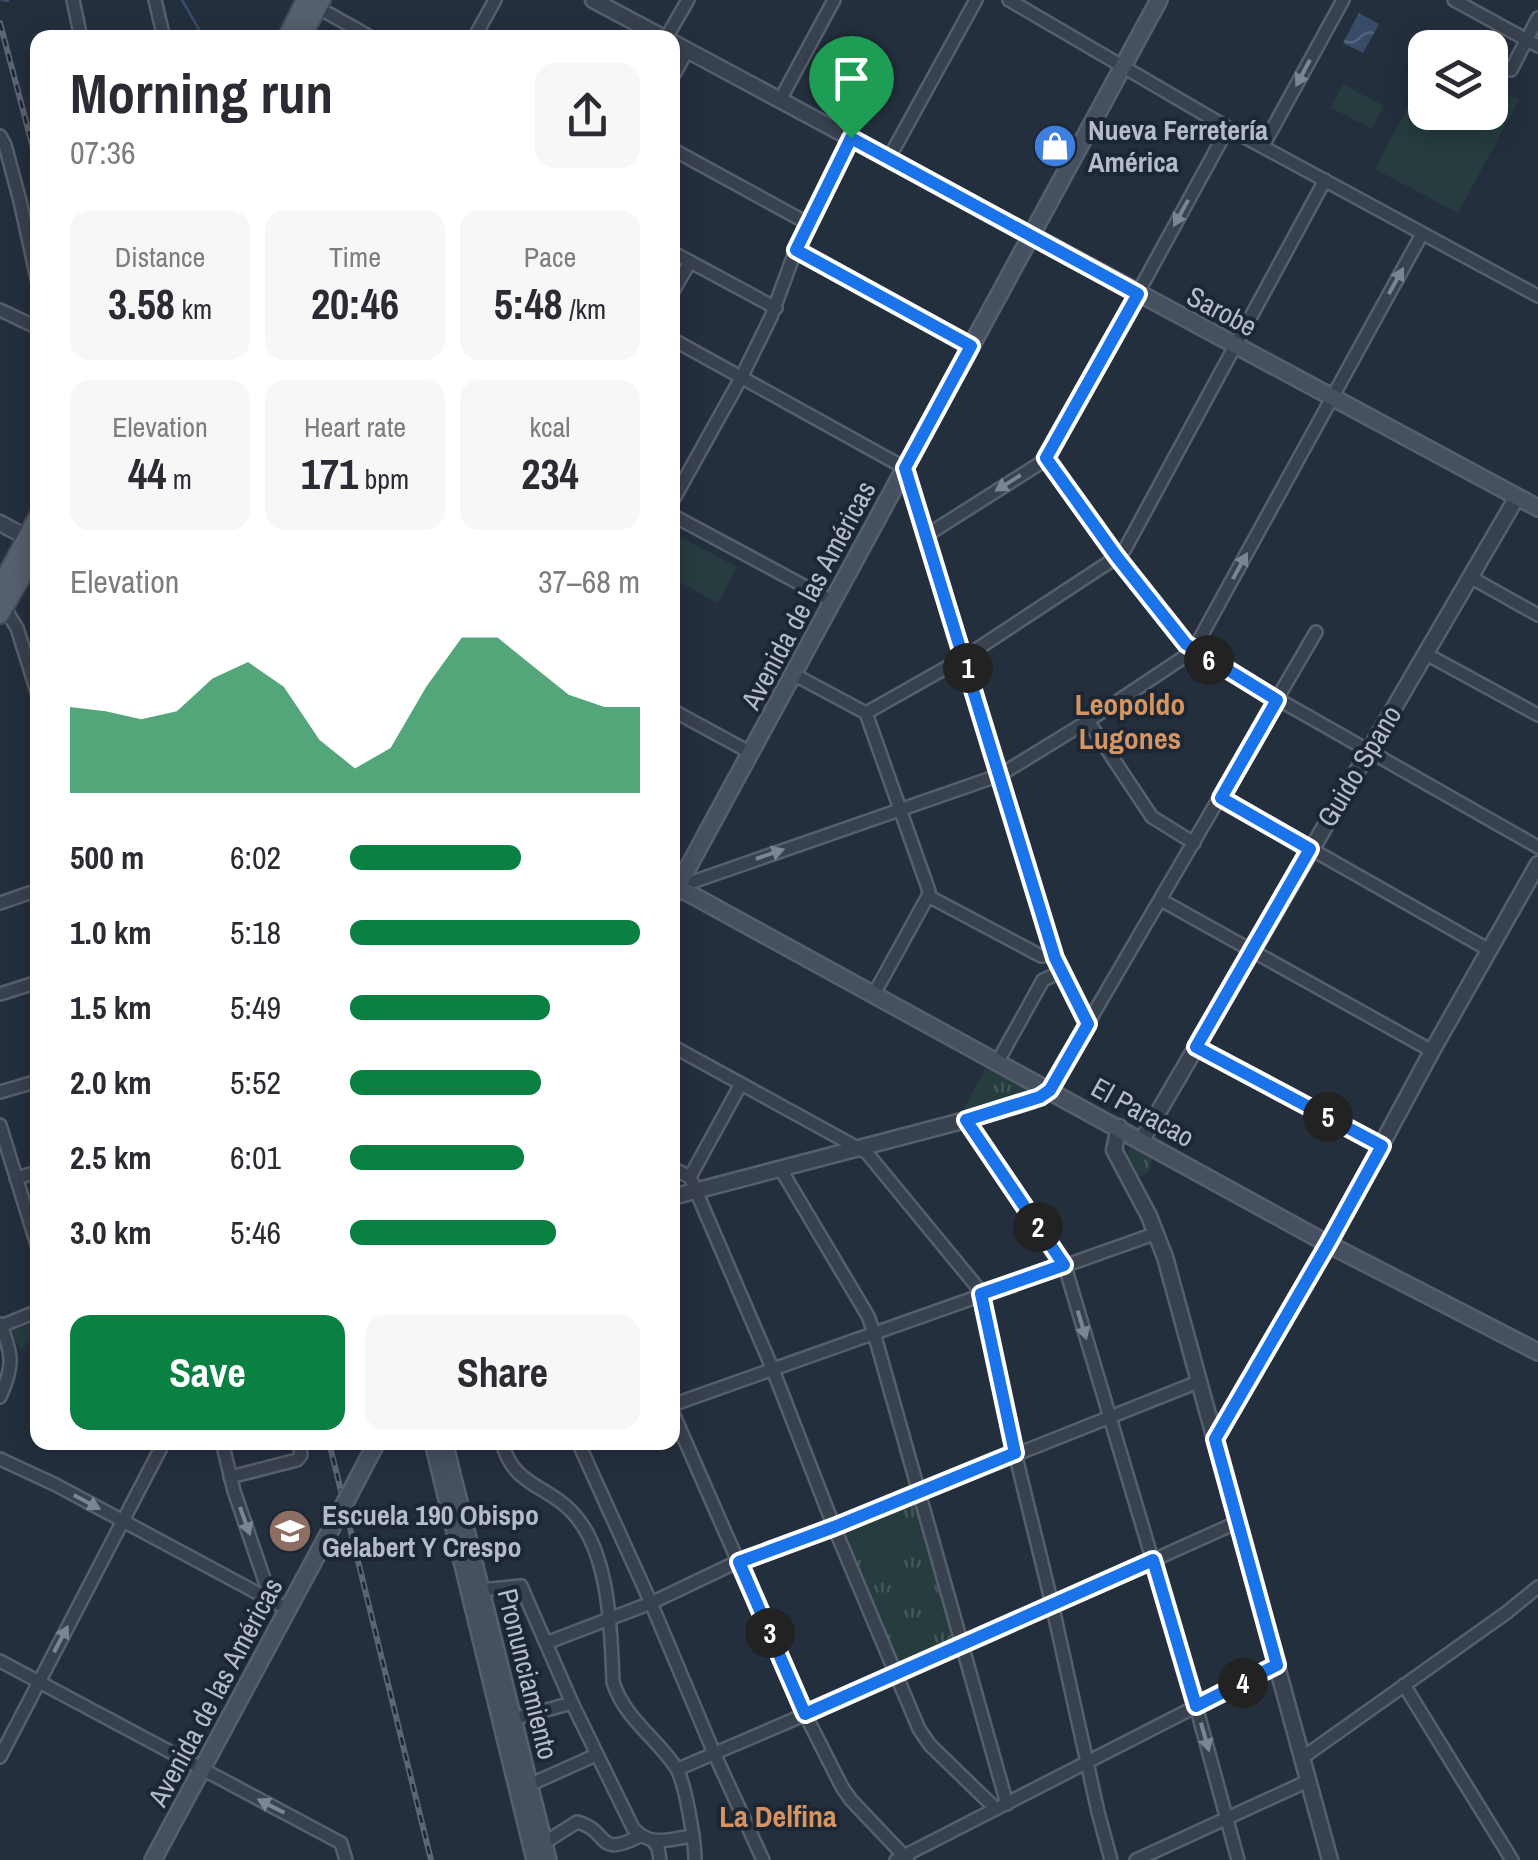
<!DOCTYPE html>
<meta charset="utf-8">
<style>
body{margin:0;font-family:"Archivo Narrow",sans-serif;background:#f7f7f7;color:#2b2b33;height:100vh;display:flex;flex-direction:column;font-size:38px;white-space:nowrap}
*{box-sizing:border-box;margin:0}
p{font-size:32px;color:#7c7c81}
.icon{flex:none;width:55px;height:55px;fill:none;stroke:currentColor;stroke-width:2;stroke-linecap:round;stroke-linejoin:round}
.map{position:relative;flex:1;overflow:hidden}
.drawer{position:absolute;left:30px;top:30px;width:650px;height:1420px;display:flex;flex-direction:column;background:#fff;border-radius:20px;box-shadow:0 5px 25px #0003}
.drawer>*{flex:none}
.tools{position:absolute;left:1408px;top:30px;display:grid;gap:20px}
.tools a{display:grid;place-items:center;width:100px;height:100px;border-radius:20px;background:#fff;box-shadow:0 5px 25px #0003;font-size:50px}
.pin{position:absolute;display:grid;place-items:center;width:85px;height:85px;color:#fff;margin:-102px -42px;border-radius:50% 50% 50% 0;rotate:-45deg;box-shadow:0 0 10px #0007}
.pin .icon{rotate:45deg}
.km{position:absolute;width:50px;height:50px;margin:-25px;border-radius:50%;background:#222;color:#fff;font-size:28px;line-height:50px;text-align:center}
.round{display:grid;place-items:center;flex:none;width:105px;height:105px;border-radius:20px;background:#f7f7f7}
.headline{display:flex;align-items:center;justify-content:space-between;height:170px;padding:0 40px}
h1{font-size:55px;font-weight:700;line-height:75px}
.figures{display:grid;grid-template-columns:repeat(3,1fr);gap:15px;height:170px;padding:10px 40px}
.figures div{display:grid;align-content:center;border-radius:20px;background:#f7f7f7;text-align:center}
.figures b{font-size:42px;font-weight:700}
.figures small{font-size:28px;font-weight:400}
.figures p{font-size:28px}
.chart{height:280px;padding:20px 40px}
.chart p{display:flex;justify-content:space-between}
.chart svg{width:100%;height:180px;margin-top:10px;fill:#0b8043;opacity:.7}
.cta{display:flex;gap:20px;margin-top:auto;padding:20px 40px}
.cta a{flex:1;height:115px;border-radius:20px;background:#0b8043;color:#fff;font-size:40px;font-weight:700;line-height:115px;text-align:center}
.cta a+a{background:#f7f7f7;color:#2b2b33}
ul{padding:0 40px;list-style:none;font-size:32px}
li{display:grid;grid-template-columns:160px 120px 1fr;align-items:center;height:75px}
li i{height:25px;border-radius:12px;background:#0b8043}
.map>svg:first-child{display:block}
</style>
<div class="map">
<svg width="1538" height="1860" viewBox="0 0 1538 1860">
<defs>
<pattern id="grass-tufts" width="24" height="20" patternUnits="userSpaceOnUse" patternTransform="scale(2.5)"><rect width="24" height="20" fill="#263c3f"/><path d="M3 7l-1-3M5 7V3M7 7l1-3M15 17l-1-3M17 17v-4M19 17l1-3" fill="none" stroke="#435659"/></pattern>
<pattern id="water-waves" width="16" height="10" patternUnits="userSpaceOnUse" patternTransform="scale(2.5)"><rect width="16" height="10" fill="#394c67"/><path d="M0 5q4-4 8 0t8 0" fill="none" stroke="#53647b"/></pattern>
</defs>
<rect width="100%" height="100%" fill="#242f3e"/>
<g fill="url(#grass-tufts)">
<path d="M988,1063l44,26 -5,8 -66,18z"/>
<path d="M1137,1144l15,10 -2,16 -10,7 -13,-22 4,-10z"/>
<path d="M37,1323l-2,13 -15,14 -10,-20z"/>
<path d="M919,1493l42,153 -66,30 -61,-149z"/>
</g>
<g fill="#263c3f">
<path d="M1425,75v37h65v-27l29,15 -61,113 -83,-44z"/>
<path d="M1343,84l41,22 -12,23 -41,-21z"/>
<path d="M677,535l60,32 -19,36 -45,-24v-35z"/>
<path d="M902,1516l9,20 -36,16 -8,-21z"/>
</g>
<path fill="url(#water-waves)" d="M1359,13l20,11 -16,29 -20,-10z"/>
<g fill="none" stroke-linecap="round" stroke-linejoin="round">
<g stroke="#394c67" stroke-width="2.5">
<path d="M2,0l6,1"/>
<path d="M182,0l22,38"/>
</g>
<g stroke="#565f6c" stroke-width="16">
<g id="minor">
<path d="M73,0l8,38"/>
<path d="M155,0l9,38"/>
<path d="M1009,0l219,128 310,168"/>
<path d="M1454,0l84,46"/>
<path d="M317,7l55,31"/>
<path d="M474,38l21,-38"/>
<path d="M666,38l22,-38"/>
<path d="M1511,70l27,-52"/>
<path d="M672,78l15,-27"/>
<path d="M780,100l54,-100"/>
<path d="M0,136l5,9 15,56 18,82"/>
<path d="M1263,146l80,-146"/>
<path d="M672,149l137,75"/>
<path d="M889,158l87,-158"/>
<path d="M796,249l175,97"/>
<path d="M672,252l104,56"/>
<path d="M672,293l18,-31"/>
<path d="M0,310l38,18"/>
<path d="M672,339l233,129 150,490 33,67"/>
<path d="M1046,458l71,99 69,88 7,6 345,196"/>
<path d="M672,502l69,-124 30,-61 25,-68 55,-110"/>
<path d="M672,515l160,86"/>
<path d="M927,535l112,-71 13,-14 176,-322"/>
<path d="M1470,577l68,38"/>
<path d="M4,607l13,21 21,67"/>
<path d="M1426,654l112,61"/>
<path d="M793,674l73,39 63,178 -1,5"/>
<path d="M672,710l79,43"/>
<path d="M866,713l99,-56 152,-100 8,-8 200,-369"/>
<path d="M1088,721l64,96 42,26"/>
<path d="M1221,798l268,152"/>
<path d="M678,887l322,-112 88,-54 105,-70 229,-417"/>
<path d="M928,896l113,60 13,-2"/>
<path d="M1161,900l271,151"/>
<path d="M0,903l38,-13"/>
<path d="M0,994l38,-12"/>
<path d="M874,994l54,-98"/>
<path d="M672,1046l195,107 111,135 5,12 32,153 37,151 46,208 13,48"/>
<path d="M1195,1047l186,99"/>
<path d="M998,1061l45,-81 18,-8"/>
<path d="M741,1084l-51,93 83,193 61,157 85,202 11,16 66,64"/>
<path d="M1049,1090l267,-458"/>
<path d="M0,1092l38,-11"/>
<path d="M966,1120l100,150 130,436 42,154"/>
<path d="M0,1125l38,123"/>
<path d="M672,1168l18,9"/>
<path d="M780,1168l88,148 6,17 133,471"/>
<path d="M16,1178l22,-6"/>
<path d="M0,1324c13,31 14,42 0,73"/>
<path d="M1,1326l37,-15"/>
<path d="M672,1405l485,-172"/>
<path d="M672,1411l133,303 37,73 9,13 57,60"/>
<path d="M222,1442l12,49 37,108"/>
<path d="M502,1442c11,44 43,42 69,69 39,39 40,120 42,171 11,35 42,55 62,84 10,13 20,76 20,94"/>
<path d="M578,1442l73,161 63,150 49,107"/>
<path d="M0,1459l56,26 233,125"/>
<path d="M230,1477l67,-17 4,-5 -2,-13"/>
<path d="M481,1590l40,-4 51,117"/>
<path d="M546,1643l105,-40 88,-42 95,-34 364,-145"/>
<path d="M0,1661l341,182 5,17"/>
<path d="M1404,1685l108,175"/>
<path d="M513,1719l59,-16 61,125c18,20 35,11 60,8"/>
<path d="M0,1757l164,-315"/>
<path d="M1302,1758l204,-145 32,-26"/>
<path d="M678,1769l217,-93 343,-154"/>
<path d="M529,1785l67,-30"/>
<path d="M654,1842l4,6 2,12"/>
<path d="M544,1843l33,-21c34,9 18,37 63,14"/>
<path d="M896,1860l381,-195"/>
<path d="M1136,1860l172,-79"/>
</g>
</g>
<g stroke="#565f6c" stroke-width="19">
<g id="tertiary">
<path d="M593,0l71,38"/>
<path d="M672,42l359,193"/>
<path d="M0,523l33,18"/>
<path d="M1119,1127l-5,23 35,66 16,41 165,603"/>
<path d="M1142,1140l375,-643"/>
<path d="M672,1197l294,-77 65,-19 18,-11"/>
<path d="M1215,1439l113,-195 104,-193 106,-187"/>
</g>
</g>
<g stroke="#565f6c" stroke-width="20">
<g id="secondary">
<path d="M1031,235l507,273"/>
<path d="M672,884l656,360 210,108"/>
<path d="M672,897l487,-897"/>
<path d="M433,1442l102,418"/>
<path d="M444,1442l104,418"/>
<path d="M359,1476l18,-34"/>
<path d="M153,1860l185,-344"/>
</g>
</g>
<g stroke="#414a57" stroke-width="22">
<g id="primary">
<path d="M287,38l19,-38"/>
<path d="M301,38l20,-38"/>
<path d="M0,588l38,-71"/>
<path d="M0,614l38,-67"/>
</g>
</g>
<use href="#minor" stroke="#38414e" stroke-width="11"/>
<use href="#tertiary" stroke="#38414e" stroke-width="14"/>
<use href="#secondary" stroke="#465061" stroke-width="15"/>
<use href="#primary" stroke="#56606e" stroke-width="18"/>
<g stroke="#5a6575" stroke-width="6">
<g id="rail">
<path d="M0,23l38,144"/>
<path d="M329,1442l102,418"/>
</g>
</g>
<use href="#rail" stroke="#1d2633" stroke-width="2.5" stroke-dasharray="8" stroke-linecap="butt"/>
<g stroke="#565f6c" stroke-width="20" stroke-linecap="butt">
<path id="secondary-bridge" d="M338,1516l21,-40"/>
</g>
<use href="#secondary-bridge" stroke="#465061" stroke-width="15"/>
</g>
<defs><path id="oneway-solid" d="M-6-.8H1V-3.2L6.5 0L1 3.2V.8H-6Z" transform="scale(2.5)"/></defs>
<g fill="#7c8592">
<use href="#oneway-solid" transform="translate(1303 73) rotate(118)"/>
<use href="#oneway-solid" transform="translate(1181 213) rotate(119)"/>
<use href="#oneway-solid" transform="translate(1396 281) rotate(-61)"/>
<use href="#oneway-solid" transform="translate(1008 483) rotate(148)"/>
<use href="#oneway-solid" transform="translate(1240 566) rotate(-61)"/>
<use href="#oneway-solid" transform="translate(770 854) rotate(-19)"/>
<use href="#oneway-solid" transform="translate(1082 1325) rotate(73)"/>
<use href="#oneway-solid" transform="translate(87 1502) rotate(28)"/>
<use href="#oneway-solid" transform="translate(245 1521) rotate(70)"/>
<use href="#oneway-solid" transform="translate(61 1639) rotate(-62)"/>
<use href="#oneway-solid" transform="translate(1205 1737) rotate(74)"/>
<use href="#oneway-solid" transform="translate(271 1806) rotate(-153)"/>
</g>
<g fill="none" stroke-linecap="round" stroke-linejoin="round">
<g stroke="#fff" stroke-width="20">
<path id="route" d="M851,138l287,156 -92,164 71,99 69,87 91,56 -56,98 89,51 -114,198 186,99 -54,98 -113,195 62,226 -81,41 -43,-146 -348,154 -66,-152 95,-35 181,-74 -34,-159 83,-29 -98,-145 74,-23 10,-7 38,-66 -33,-66 -150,-490 66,-122 -175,-96z"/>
</g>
<use href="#route" stroke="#1a73e8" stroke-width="12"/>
</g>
<defs>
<g id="shop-disc" transform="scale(2.25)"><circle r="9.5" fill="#3f7fe0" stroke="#1d2633"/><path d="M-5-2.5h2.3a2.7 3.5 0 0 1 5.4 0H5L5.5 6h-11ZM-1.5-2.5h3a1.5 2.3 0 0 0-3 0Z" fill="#fff"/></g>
<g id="school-disc" transform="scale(2.25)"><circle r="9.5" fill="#8d6e63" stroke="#1d2633"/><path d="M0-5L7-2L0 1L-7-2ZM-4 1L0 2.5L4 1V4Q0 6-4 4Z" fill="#fff"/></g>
</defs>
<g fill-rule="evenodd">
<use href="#shop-disc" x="1055" y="146"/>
<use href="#school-disc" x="290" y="1531"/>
</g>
<g text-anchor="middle" stroke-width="8" stroke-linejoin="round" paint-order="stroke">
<g font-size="28" font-weight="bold" fill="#b4bcc9" stroke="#1d2633" text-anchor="start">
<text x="1088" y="140">Nueva Ferretería<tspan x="1088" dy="32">América</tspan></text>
<text x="322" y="1525">Escuela 190 Obispo<tspan x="322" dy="32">Gelabert Y Crespo</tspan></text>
</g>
<g font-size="28" fill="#b4bcc9" stroke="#1d2633">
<text transform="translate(1222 311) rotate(28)" y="10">Sarobe</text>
<text transform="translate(808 595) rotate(-62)" y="10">Avenida de las Américas</text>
<text transform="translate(1359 766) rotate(-59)" y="10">Guido Spano</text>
<text transform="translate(1143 1112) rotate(29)" y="10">El Paracao</text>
<text transform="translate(528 1674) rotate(76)" y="10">Pronunciamiento</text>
<text transform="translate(215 1692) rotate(-62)" y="10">Avenida de las Américas</text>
</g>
<g font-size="30" font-weight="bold" fill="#d59563" stroke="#1d2633">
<text x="1130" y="715">Leopoldo<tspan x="1130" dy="34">Lugones</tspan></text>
<text x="778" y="1827">La Delfina</text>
</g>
</g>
</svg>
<div class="tools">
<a><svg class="icon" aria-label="layers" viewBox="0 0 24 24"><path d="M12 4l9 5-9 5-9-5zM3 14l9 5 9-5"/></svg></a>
</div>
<div class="pin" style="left:851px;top:138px;background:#1e9e55"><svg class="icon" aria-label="arrive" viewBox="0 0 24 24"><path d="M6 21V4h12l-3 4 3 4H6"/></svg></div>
<b class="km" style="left:968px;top:668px">1</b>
<b class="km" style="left:1038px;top:1227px">2</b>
<b class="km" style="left:770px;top:1633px">3</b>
<b class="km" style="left:1243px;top:1683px">4</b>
<b class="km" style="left:1328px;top:1117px">5</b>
<b class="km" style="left:1209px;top:660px">6</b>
<section class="drawer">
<div class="headline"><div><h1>Morning run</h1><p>07:36</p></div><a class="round"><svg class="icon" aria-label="share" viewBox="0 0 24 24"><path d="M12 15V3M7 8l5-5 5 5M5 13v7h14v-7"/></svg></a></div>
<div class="figures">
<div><p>Distance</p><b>3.58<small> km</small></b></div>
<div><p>Time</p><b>20:46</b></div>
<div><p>Pace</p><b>5:48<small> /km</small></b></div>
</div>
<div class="figures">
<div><p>Elevation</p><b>44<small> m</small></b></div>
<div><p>Heart rate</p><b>171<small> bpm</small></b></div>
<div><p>kcal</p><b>234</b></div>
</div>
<div class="chart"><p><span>Elevation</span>37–68 m</p>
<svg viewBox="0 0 160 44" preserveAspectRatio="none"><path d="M0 44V23L10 24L20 26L30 24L40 16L50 12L60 18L70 31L80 38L90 33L100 18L110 6L120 6L130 13L140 20L150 23L160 23V44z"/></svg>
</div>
<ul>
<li><b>500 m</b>6:02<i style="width:59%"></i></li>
<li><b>1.0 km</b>5:18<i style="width:100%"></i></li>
<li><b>1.5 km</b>5:49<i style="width:69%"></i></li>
<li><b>2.0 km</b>5:52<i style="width:66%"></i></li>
<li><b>2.5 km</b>6:01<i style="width:60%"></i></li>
<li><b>3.0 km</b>5:46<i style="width:71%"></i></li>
</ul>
<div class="cta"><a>Save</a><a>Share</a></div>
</section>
</div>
